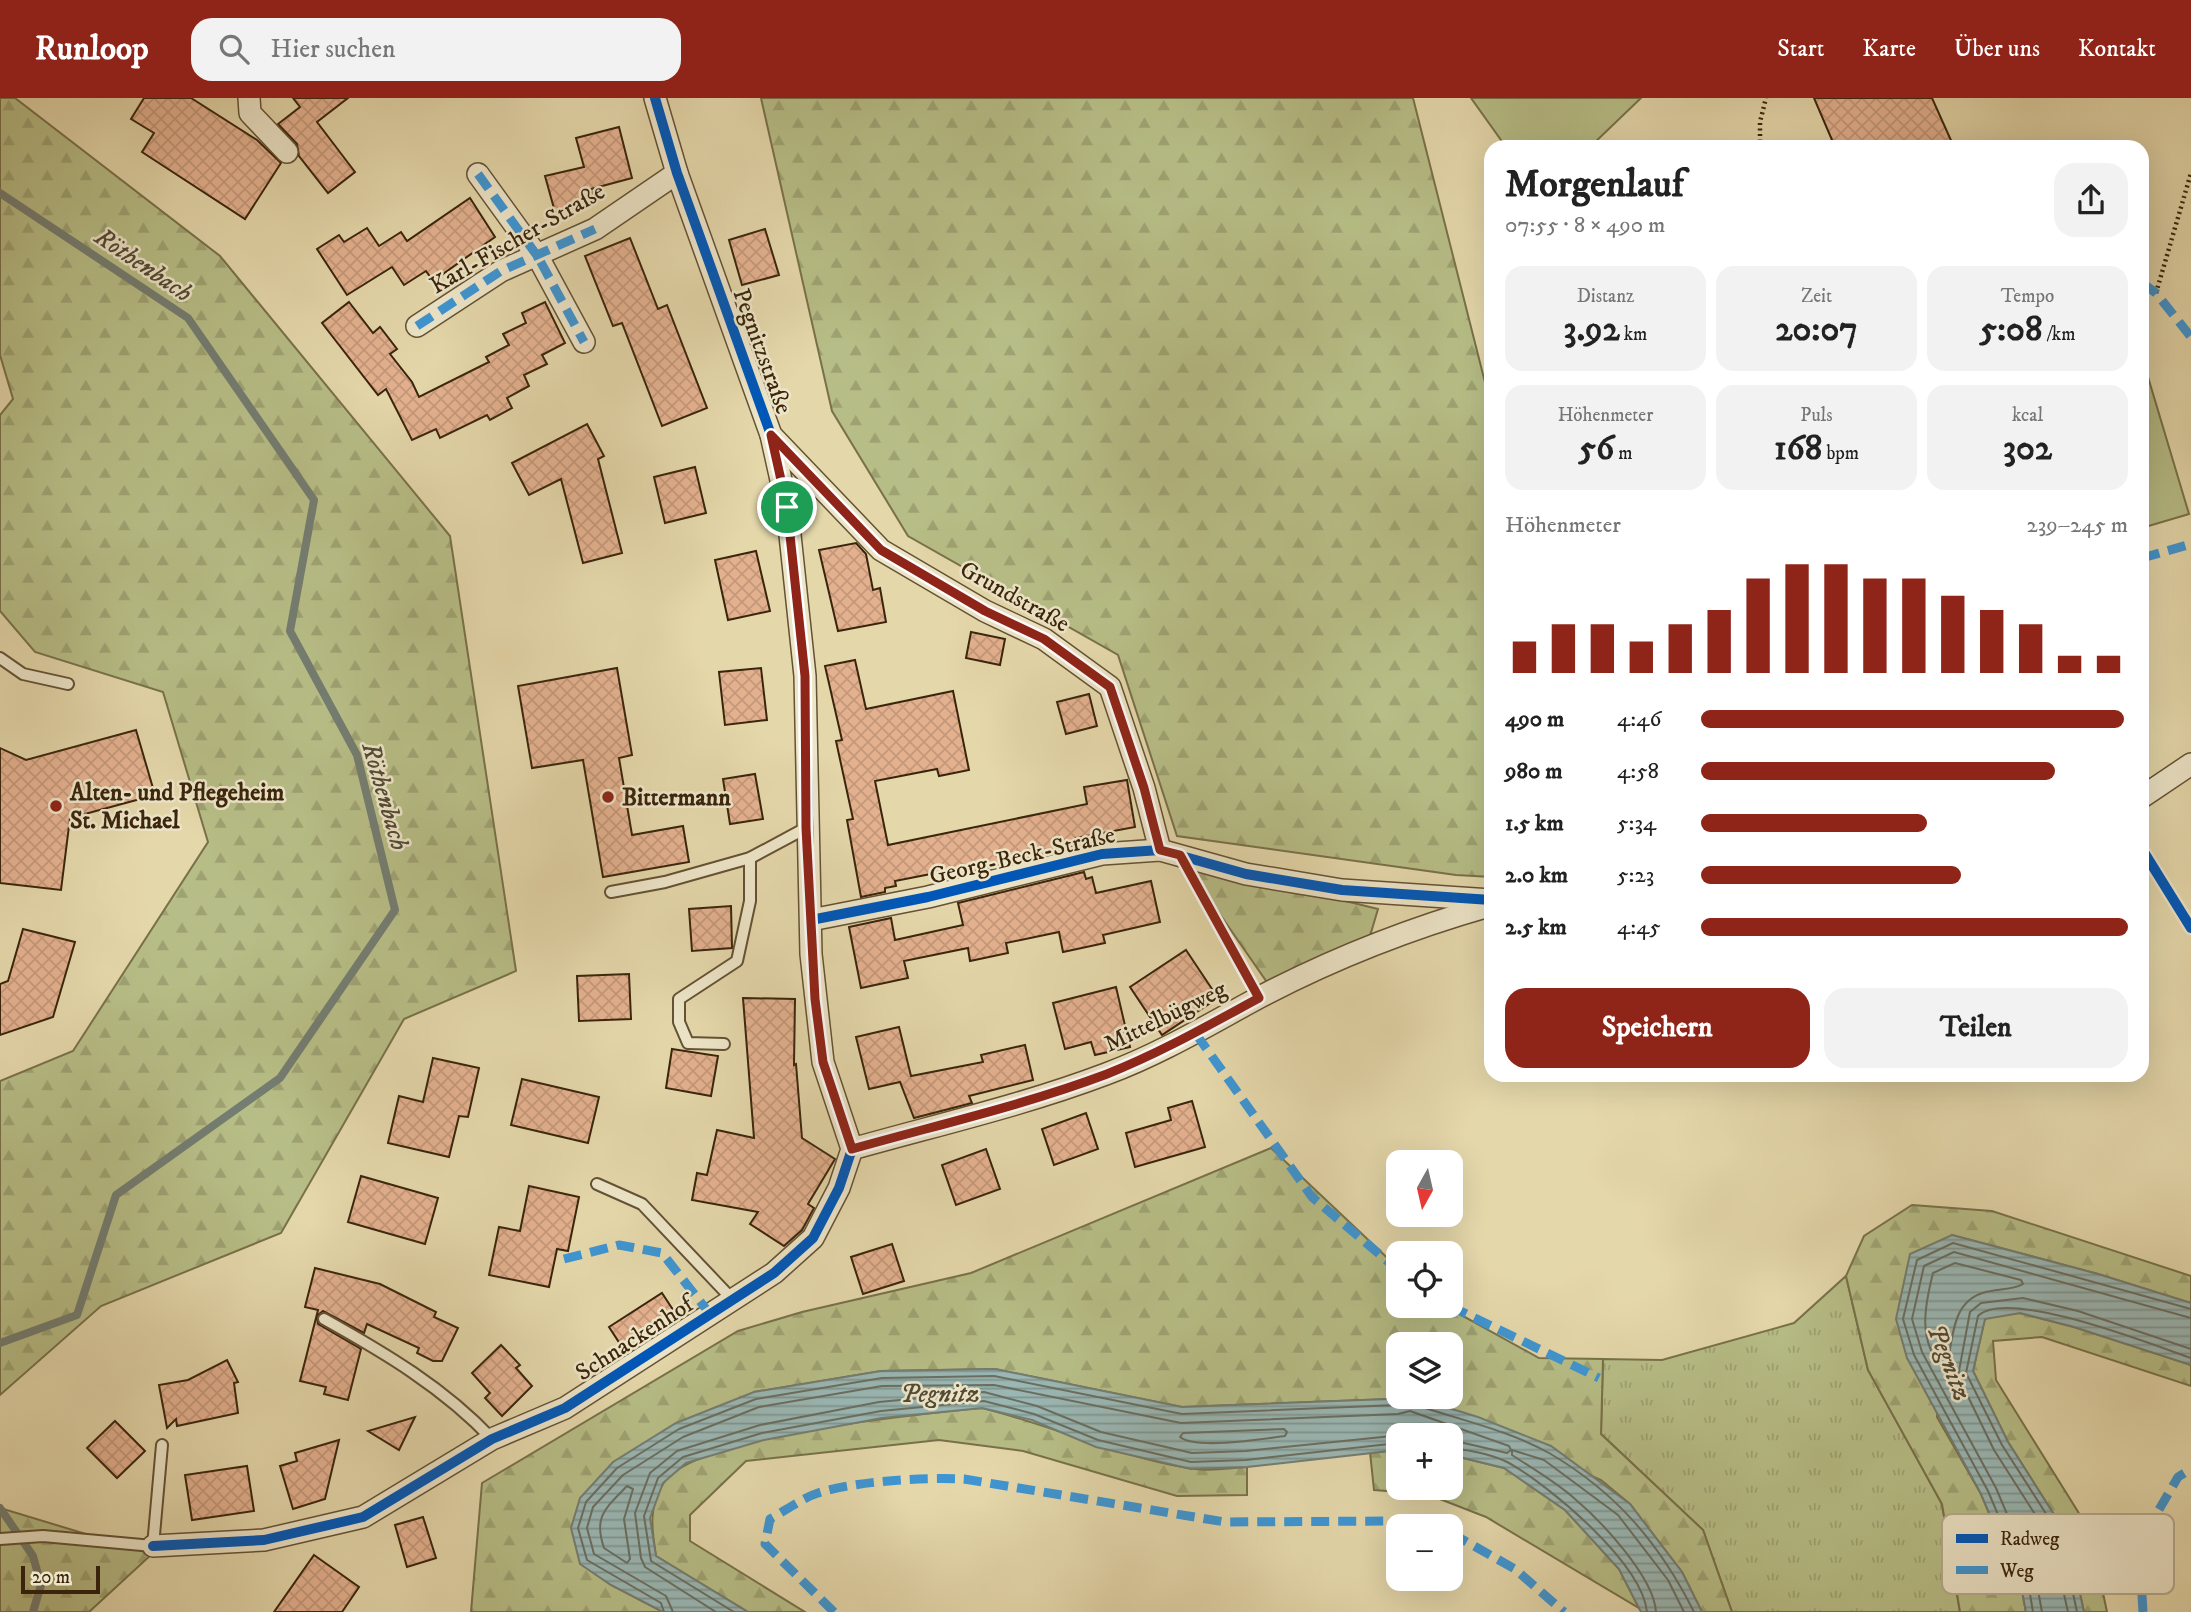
<!DOCTYPE html>
<html lang="de">
<meta charset="utf-8">
<style>
body{margin:0;font-family:"IM FELL DW Pica",serif;background:#f2f2f2;color:#222;height:100vh;display:flex;flex-direction:column;font-size:26px;white-space:nowrap}
*{box-sizing:border-box;margin:0}
p{font-size:23px;color:#767676}
.icon{flex:none;width:38px;height:38px;fill:none;stroke:currentColor;stroke-width:2;stroke-linecap:round;stroke-linejoin:round}
.map{position:relative;flex:1;overflow:hidden}
.side{position:absolute;left:1484px;top:42px;width:665px;height:942px;display:flex;flex-direction:column;background:#fff;border-radius:21px;box-shadow:0 7px 28px #0002}
.side>*{flex:none}
.needle{width:46px;rotate:188deg}
.tools{position:absolute;left:1386px;top:1052px;display:grid;gap:14px}
.tools a{display:grid;place-items:center;width:77px;height:77px;border-radius:14px;background:#fff;box-shadow:0 7px 28px #0002;font-size:35px}
.scale{position:absolute;left:21px;bottom:18px;width:79px;box-sizing:border-box;padding-left:7px;border:4px solid #3a250c;border-top:0;font-size:19px;line-height:24px;white-space:nowrap;color:#3a250c;-webkit-text-stroke:5px #ede5c8;paint-order:stroke}
.pin{position:absolute;display:grid;place-items:center;width:60px;height:60px;color:#fff;margin:-30px;border:4px solid #fff;border-radius:50%;box-shadow:0 2px 7px #0007}
.round{display:grid;place-items:center;flex:none;width:74px;height:74px;border-radius:21px;background:#f2f2f2}
.summary{display:flex;align-items:center;justify-content:space-between;height:119px;padding:0 21px}
h1{font-size:38px;font-weight:700;line-height:52px}
.metrics{display:grid;grid-template-columns:repeat(3,1fr);gap:10px;height:119px;padding:7px 21px}
.metrics div{display:grid;align-content:center;border-radius:18px;background:#f2f2f2;text-align:center}
.metrics b{font-size:35px;font-weight:700}
.metrics small{font-size:19px;font-weight:400}
.metrics p{font-size:19px}
.chart{height:196px;padding:14px 21px}
.chart p{display:flex;justify-content:space-between}
.chart svg{width:100%;height:126px;margin-top:7px;stroke:#8f2418;stroke-width:6}
.primary-button{display:flex;gap:14px;margin-top:auto;padding:14px 21px}
.primary-button a{flex:1;height:80px;border-radius:21px;background:#8f2418;color:#fff;font-size:28px;font-weight:700;line-height:80px;text-align:center}
.primary-button a+a{background:#f2f2f2;color:#222}
ul{padding:0 21px;list-style:none;font-size:23px}
li{display:grid;grid-template-columns:112px 84px 1fr;align-items:center;height:52px}
li i{height:18px;border-radius:9px;background:#8f2418}
header{display:flex;align-items:center;gap:42px;box-sizing:border-box;height:98px;padding:0 35px;background:#8f2418;color:#fff}
header strong{font-size:33px}
nav{display:flex;gap:38px;margin-inline-start:auto;font-size:24px}
.search{width:490px;height:63px;background:#f2f2f2;display:flex;align-items:center;gap:18px;box-sizing:border-box;padding:0 24px;border-radius:21px;color:#767676;font-size:26px}
.map>svg:first-child{display:block}
</style>
<header>
<strong>Runloop</strong>
<div class="search"><svg class="icon" aria-label="search" viewBox="0 0 24 24"><circle cx="10" cy="10" r="6"/><path d="M15 15l6 6"/></svg>Hier suchen</div>
<nav><a>Start</a><a>Karte</a><a>Über uns</a><a>Kontakt</a></nav>
</header>
<div class="map">
<svg width="2191" height="1514" viewBox="0 0 2191 1514">
<defs>
<pattern id="grass-tufts" width="24" height="20" patternUnits="userSpaceOnUse" patternTransform="scale(1.75)"><rect width="24" height="20" fill="#b7bd86"/><path d="M3 7l-1-3M5 7V3M7 7l1-3M15 17l-1-3M17 17v-4M19 17l1-3" fill="none" stroke="#9ea272"/></pattern>
<pattern id="forest-firs" width="22" height="20" patternUnits="userSpaceOnUse" patternTransform="scale(1.75)"><rect width="22" height="20" fill="#b7bd86"/><path d="M5 1l3.5 6h-7zM16 11l3.5 6h-7z" fill="#9ea272"/></pattern>
<pattern id="water-rules" width="6" height="5" patternUnits="userSpaceOnUse" patternTransform="scale(1.75)"><rect width="6" height="5" fill="#9ab7b4"/><path d="M0 2.5h6" fill="none" stroke="#7f9591"/></pattern>
<pattern id="building-cross-hatch" width="8" height="8" patternUnits="userSpaceOnUse" patternTransform="scale(1.75)"><rect width="8" height="8" fill="#e4b18f"/><path d="M0 0l8 8M0 8l8-8" fill="none" stroke="#c4987a"/></pattern>
</defs>
<rect width="100%" height="100%" fill="#e4d7aa"/>
<filter id="stains"><feTurbulence type="fractalNoise" baseFrequency=".00286" numOctaves="4"/><feColorMatrix values="0 0 0 0 .2 0 0 0 0 .09 0 0 0 0 .02 0 0 0 .5 -.17"/></filter>
<radialGradient id="worn" r=".72"><stop offset=".6" stop-color="#630" stop-opacity="0"/><stop offset="1" stop-color="#630" stop-opacity=".3"/></radialGradient>
<path fill="url(#grass-tufts)" stroke="#787149" stroke-width="2" d="M1846,1178l22,94 74,134 18,108h-228l-29,-82 -102,-96 2,-75 59,1 132,-37z"/>
<g fill="url(#forest-firs)" stroke="#787149" stroke-width="2" fill-rule="evenodd">
<path d="M0,0h15l205,158 230,280 66,435 -112,48 -123,214 -180,73 -101,89v-314l73,-30 135,-209 -45,-150 -128,-40 -35,-41v-196l13,-16 -13,-44z"/>
<path d="M761,0h652l78,308v471l-35,-2 -279,-39 -59,-181 -210,-119 -76,-125z"/>
<path d="M1183,763l195,48 -11,37 -94,45z"/>
<path d="M1271,1050l127,120v38h47l94,52 64,1 -2,75 102,96 29,82h-30l-20,-40 -52,-68 -29,-24 -185,-82 -234,9 -187,-38 -114,2 -127,21 -173,172 30,21 52,27h-192l11,-129 256,-152 64,-19 169,-39zM1398,1246h53v52h-53z"/>
<path d="M1912,1107l80,6 199,65v27l-93,-29 -146,-39 -15,182 44,77 41,97 4,21h-66l-18,-108 -74,-134 -22,-94 18,-40z"/>
<path d="M2019,1215l55,14 117,38v21l-149,-49 -49,4 3,39 94,151 17,81h-23l-17,-77 -59,-93 -35,-71 12,-53z"/>
<path d="M982,1310c70,17 134,48 206,60 18,4 40,0 59,-1v28l-70,1 -154,-45 -84,-11 -193,21 -56,54v26l115,71h-57l-92,-56c-4,-26 -8,-48 7,-72 29,-49 260,-70 319,-76z"/>
<path d="M1398,1352v38h53v-33l53,13 61,42 54,59 20,39 -153,-91 -59,-23 -53,-4 -4,-38z"/>
<path d="M0,1410l152,46 -63,58h-89z"/>
</g>
<g fill="#b7bd86" stroke="#787149" stroke-width="2">
<path d="M1471,0h170l-51,49h-84z"/>
<path d="M2142,259l47,157 -47,14z"/>
</g>
<g fill="url(#water-rules)" stroke="#747d71" stroke-width="2">
<path d="M1952,1137l146,39 93,29v62l-117,-38 -54,-14 -35,6 -12,52 35,71 59,93 17,77h-58l-4,-21 -41,-97 -74,-136 -11,-39 14,-65z"/>
<path d="M995,1271l187,38 234,-9 62,19 73,29 79,58 52,68 20,40h-61l-22,-43 -54,-59 -61,-42 -53,-13v-20h-53v15l-151,17 -56,2 -95,-22 -64,-27 -50,-12 -100,10 -118,22 -78,23 -23,20 -13,35 6,38 92,56h-85l-52,-27 -31,-21 -9,-36 9,-30 33,-36 63,-39 78,-31 127,-21z"/>
</g>
<g fill="none" stroke-linecap="round" stroke-linejoin="round">
<g stroke="#6a6e60" stroke-width="2">
<path d="M1955,1165l66,17 2,4c-7,5 -22,5 -32,7 -39,6 -37,42 -44,75l-4,2c-26,-27 -18,-63 -10,-95z"/>
<path d="M1414,1298l5,10c42,14 91,25 130,47 67,39 111,91 145,159"/>
<path d="M1284,1331l3,3 -2,4c-21,3 -90,14 -105,1l3,-4z"/>
<path d="M1451,1350c17,2 43,7 58,15 41,23 133,100 138,149"/>
<path d="M627,1388l6,3 -9,30 6,40 -3,4 -23,-15c-11,-32 2,-40 23,-62z"/>
<path d="M2027,1428l4,1 12,18 2,23 -5,-1 -15,-37z"/>
<path d="M664,1514l-3,-9 -74,-43 -9,-32 8,-26 31,-34 62,-39 77,-30 126,-21 112,-2 188,38 215,-9 8,-9"/>
<path d="M673,1514l-7,-16 -72,-42 -7,-26 6,-21 30,-32 60,-38 76,-30 123,-21 112,-1 187,38 217,-9 12,-3 99,35 2,4 -4,3 -56,-13"/>
<path d="M716,1514l-71,-45 -4,-9 -6,-45 15,-40 27,-22 83,-26 119,-23 105,-10 53,14 64,26 91,21 54,-2 156,-16"/>
<path d="M734,1514l-83,-51 -7,-45 14,-38 25,-21 79,-24 119,-22 103,-10 50,13 64,26 93,22 55,-2 152,-17"/>
<path d="M1656,1514c-2,-35 -55,-91 -81,-113 -19,-17 -42,-30 -63,-44v-5l32,10 74,55 50,65 16,32"/>
<path d="M2033,1514l-4,-24 -41,-97 -74,-136 -11,-36 14,-59 36,-17 238,66"/>
<path d="M2042,1514l-5,-27 -41,-97 -74,-136 -10,-33 12,-53 30,-14 237,66"/>
<path d="M2068,1514l-16,-71 -58,-91 -36,-74 12,-64 11,-9 42,-5 55,13 113,38"/>
<path d="M2077,1514l-16,-75 -59,-92 -36,-72 12,-57c29,-29 175,29 213,42"/>
</g>
<g stroke="#747d71" stroke-width="8">
<path d="M0,95l188,125 126,182 -24,131 67,124 38,155 -115,168 -164,117 -39,120 -77,28"/>
<path d="M0,1410l33,48 8,29 -8,27"/>
</g>
</g>
<g fill="url(#building-cross-hatch)" stroke="#3a250c" stroke-width="2">
<path d="M144,0h47l66,42 24,23 -36,56 -103,-67 12,-19 -23,-14z"/>
<path d="M293,0h55l-31,24 38,50 -27,21 -29,-37 -2,-12 -19,-20 22,-17z"/>
<path d="M1814,0h118l22,49h-119z"/>
<path d="M619,29l13,51 -41,11 3,13 -39,10 -10,-36 39,-9 -8,-29z"/>
<path d="M470,100l25,39 -62,44 -7,-10 -22,14 -12,-18 -45,28 -30,-46 22,-14 5,7 23,-14 12,18 22,-14 6,9z"/>
<path d="M765,131l14,46 -37,10 -13,-45z"/>
<path d="M630,140l28,71 9,-4 40,103 -45,18 -40,-103 -9,3 -28,-70z"/>
<path d="M349,204l24,31 7,-6 17,22 -7,5 22,28 7,15 70,-35 -3,-5 23,-12 -6,-11 23,-11 -4,-10 23,-11 20,41 -23,12 5,9 -23,11 5,11 -22,12 5,10 -22,12 -3,-5 -47,23 -4,-9 -24,11 -26,-51 -8,6 -56,-72z"/>
<path d="M587,326l17,32 -6,3 24,94 -39,10 -22,-84 -32,16 -17,-32z"/>
<path d="M695,369l11,46 -41,10 -11,-46z"/>
<path d="M856,445l10,11 7,36 7,-2 6,34 -48,9 -19,-81z"/>
<path d="M756,453l14,60 -42,9 -13,-60z"/>
<path d="M971,534l34,7 -5,26 -34,-7z"/>
<path d="M855,562l11,49 87,-18 16,79 -30,6 -2,-7 -62,12 13,64 199,-41 -3,-17 43,-7 8,47 -59,11 2,8 -125,31 -2,-7 -56,11 1,5 -11,2v4l-24,5 -14,-77 6,-1 -17,-78 6,-1 -17,-74z"/>
<path d="M617,570l15,87 -13,3 13,77 51,-9 6,36 -86,15 -20,-117 -51,8 -14,-82z"/>
<path d="M761,570l6,52 -42,5 -6,-53z"/>
<path d="M1089,596l8,32 -31,8 -9,-32z"/>
<path d="M136,632l19,65 -85,23 -9,72 -61,-7v-135l26,12z"/>
<path d="M755,676l8,45 -33,5 -7,-45z"/>
<path d="M1084,774l2,7 6,-2 4,16 55,-12 9,41 -57,13 2,8 -42,9 -4,-20 -53,11 2,10 -38,8 -2,-13 -64,13 4,17 -47,10 -12,-61 42,-9 4,22 68,-15 -5,-22z"/>
<path d="M731,808l1,42 -40,3 -3,-42z"/>
<path d="M23,831l52,13 -22,75 -53,18v-51l8,-3z"/>
<path d="M1186,852l32,48 -56,37 -32,-48z"/>
<path d="M629,876l2,45 -52,2 -2,-45z"/>
<path d="M1116,889l14,60 -35,8 -4,-13 -26,7 -12,-46z"/>
<path d="M743,900l52,1 -1,66 2,-1 6,74 33,21 -27,45 6,4 -12,22 -18,16 -34,-22 8,-12 -66,-12 5,-27 10,2 10,-45 37,8z"/>
<path d="M899,929l12,49 72,-14 -2,-7 44,-10 8,35 -64,16 3,7 -58,15 -14,-36 -31,7 -13,-52z"/>
<path d="M672,951l46,7 -7,40 -45,-8z"/>
<path d="M433,960l46,10 -11,49 -9,-1 -10,41 -61,-14 11,-47 24,6z"/>
<path d="M522,981l77,18 -11,46 -77,-18z"/>
<path d="M1192,1003l13,46 -70,20 -9,-34 45,-13 -3,-12z"/>
<path d="M1086,1015l12,36 -44,16 -12,-36z"/>
<path d="M986,1051l14,40 -44,16 -14,-40z"/>
<path d="M361,1078l77,22 -13,46 -77,-22z"/>
<path d="M529,1088l50,11 -11,54 -11,-2 -8,38 -60,-12 10,-48 21,4z"/>
<path d="M892,1146l12,37 -41,13 -12,-37z"/>
<path d="M315,1170l65,16 56,28 -2,5 24,11 -16,33h-9l-16,-8 2,-5 -52,-24 -3,9 -41,-22 -6,5 1,8 43,25 -13,51 -24,-6 2,-7 -26,-6 18,-71 -13,-3z"/>
<path d="M662,1195l17,26 -53,34 -17,-26z"/>
<path d="M501,1247l19,20 -4,3 16,18 -30,30 -17,-18 5,-5 -18,-20z"/>
<path d="M227,1262l11,22 -4,1 4,30 -61,13 -1,-7 -9,9 -8,-43 29,-5z"/>
<path d="M415,1319l-16,33 -31,-19z"/>
<path d="M115,1323l30,30 -28,27 -30,-30z"/>
<path d="M339,1342l-14,59 -32,10 -13,-43 17,-5 -2,-8z"/>
<path d="M247,1368l7,45 -62,9 -7,-45z"/>
<path d="M423,1419l13,41 -29,9 -12,-42z"/>
<path d="M314,1457l45,32 -17,25h-68z"/>
</g>
<g fill="none" stroke-linecap="round" stroke-linejoin="round">
<g stroke="#645234" stroke-width="14">
<g id="lane">
<path d="M0,560l23,16 45,10"/>
<path d="M611,794l54,-10 85,-24 56,-30"/>
<path d="M724,946l-36,-1 -9,-21v-23l58,-38 13,-60v-43"/>
<path d="M597,1086l45,20 90,95"/>
<path d="M324,1221c61,34 120,69 168,120"/>
<path d="M0,1441l43,-3 110,10 9,-101"/>
</g>
</g>
<g stroke="#645234" stroke-width="24">
<g id="street">
<path d="M249,0l1,15 37,39"/>
<path d="M478,76l60,83 46,85"/>
<path d="M417,228l84,-55 94,-42 82,-56"/>
<path d="M771,337l110,115 104,61 59,28 66,48 34,101 16,62"/>
<path d="M2142,699l49,-33"/>
<path d="M811,822l117,-23 174,-43 58,-4 86,24 96,16 149,10"/>
<path d="M852,1051c85,-24 172,-44 254,-75 54,-20 102,-49 152,-76 74,-39 150,-69 231,-92"/>
<path d="M153,1448l111,-6 99,-23 129,-78 73,-31 209,-135 39,-35 26,-50 13,-39 -29,-87 -12,-108 -6,-278 -18,-169 -16,-72 -94,-262 -22,-75"/>
</g>
</g>
<g stroke="#3a250c" stroke-width="4.5" stroke-dasharray="2 3.5" stroke-linecap="butt">
<path d="M1760,49v-25l6,-24"/>
<path d="M2156,195l35,-120"/>
<path d="M1197,787l52,93"/>
</g>
<use href="#lane" stroke="#ede5c8" stroke-width="10"/>
<use href="#street" stroke="#ede5c8" stroke-width="21"/>
<g stroke="#3e95d2" stroke-width="9" stroke-dasharray="18 9" stroke-linecap="butt">
<path d="M478,76l60,83 46,85"/>
<path d="M2142,185l14,10 35,44"/>
<path d="M417,228l84,-55 94,-42"/>
<path d="M2142,460l49,-14"/>
<path d="M1196,936l116,163 86,73"/>
<path d="M564,1161l55,-14 43,8 48,61"/>
<path d="M1450,1208l149,72"/>
<path d="M1451,1435l64,36 49,43"/>
<path d="M834,1514l-69,-68 5,-25c15,-8 32,-21 48,-26 38,-12 106,-16 146,-14l261,43 167,-1 26,5"/>
<path d="M2143,1514l-4,-68 39,-67 13,-8"/>
</g>
<g stroke="#ede5c8" stroke-width="15">
<g id="cycleway">
<path d="M2142,751l49,79"/>
<path d="M811,822l117,-23 174,-43 58,-4 86,24 96,16 149,10"/>
<path d="M153,1448l111,-6 99,-23 129,-78 73,-31 209,-135 39,-35 26,-50 13,-39 -29,-87 -12,-108 -6,-278 -18,-169 -16,-72 -94,-262 -22,-75"/>
</g>
</g>
<use href="#cycleway" stroke="#0057b8" stroke-width="10"/>
</g>
<g fill="none" stroke-linecap="round" stroke-linejoin="round">
<g stroke="#fff" stroke-width="14">
<path id="route" d="M771,337l110,115 104,61 59,28 66,48 34,101 16,62 20,5 79,143c-50,27 -99,55 -152,76 -82,31 -170,51 -255,75l-29,-87 -8,-63 -9,-171 -1,-152 -18,-169z"/>
</g>
<use href="#route" stroke="#8f2418" stroke-width="9"/>
</g>
<g fill="#8f2418" stroke="#ede5c8" stroke-width="2.5">
<circle cx="608" cy="699" r="7"/>
<circle cx="56" cy="708" r="7"/>
</g>
<g text-anchor="middle" stroke-width="5" stroke-linejoin="round" paint-order="stroke">
<g font-size="24" fill="#3a250c" stroke="#ede5c8">
<text transform="translate(517 140) rotate(-30)" y="8">Karl-Fischer-Straße</text>
<text transform="translate(763 253) rotate(70)" y="8">Pegnitzstraße</text>
<text transform="translate(1015 498) rotate(29)" y="8">Grundstraße</text>
<text transform="translate(1022 757) rotate(-13)" y="8">Georg-Beck-Straße</text>
<text transform="translate(1165 918) rotate(-26)" y="8">Mittelbügweg</text>
<text transform="translate(634 1240) rotate(-33)" y="8">Schnackenhof</text>
</g>
<g font-size="24" font-weight="bold" fill="#3a250c" stroke="#ede5c8" text-anchor="start">
<text x="70" y="702">Alten- und Pflegeheim<tspan x="70" dy="28">St. Michael</tspan></text>
<text x="622" y="707">Bittermann</text>
</g>
<g font-size="26" font-style="italic" fill="#524a36" stroke="#ede5c8">
<text transform="translate(144 166) rotate(34)" y="9">Röthenbach</text>
<text transform="translate(386 698) rotate(74)" y="9">Röthenbach</text>
<text transform="translate(1950 1264) rotate(69)" y="9">Pegnitz</text>
<text x="940" y="1304">Pegnitz</text>
</g>
</g>
<rect x="1942" y="1416" width="232" height="80" rx="10" fill="#ede5c8" stroke="#b7ab90" stroke-width="2"/>
<rect x="1956" y="1436" width="32" height="9" fill="#0057b8"/>
<rect x="1956" y="1468" width="32" height="8" fill="#3e95d2"/>
<g font-size="19" fill="#3a250c">
<text x="2000" y="1447">Radweg</text>
<text x="2000" y="1479">Weg</text>
</g>
<rect width="100%" height="100%" filter="url(#stains)"/>
<rect width="100%" height="100%" fill="url(#worn)"/>
</svg>
<div class="tools">
<a><svg class="needle" viewBox="-14 -14 28 28"><path d="M0-13l5 13h-10z" fill="#e53935"/><path d="M0 13l5-13h-10z" fill="#767676"/></svg></a>
<a><svg class="icon" aria-label="locate" viewBox="0 0 24 24"><circle cx="12" cy="12" r="6"/><path d="M12 2v4M12 18v4M2 12h4M18 12h4"/></svg></a>
<a><svg class="icon" aria-label="layers" viewBox="0 0 24 24"><path d="M12 4l9 5-9 5-9-5zM3 14l9 5 9-5"/></svg></a>
<a>+</a>
<a>−</a>
</div>
<div class="scale">20 m</div>
<div class="pin" style="left:787px;top:409px;background:#1e9e55"><svg class="icon" aria-label="arrive" viewBox="0 0 24 24"><path d="M6 21V4h12l-3 4 3 4H6"/></svg></div>
<section class="side">
<div class="summary"><div><h1>Morgenlauf</h1><p>07:55 · 8 × 490 m</p></div><a class="round"><svg class="icon" aria-label="share" viewBox="0 0 24 24"><path d="M12 15V3M7 8l5-5 5 5M5 13v7h14v-7"/></svg></a></div>
<div class="metrics">
<div><p>Distanz</p><b>3.92<small> km</small></b></div>
<div><p>Zeit</p><b>20:07</b></div>
<div><p>Tempo</p><b>5:08<small> /km</small></b></div>
</div>
<div class="metrics">
<div><p>Höhenmeter</p><b>56<small> m</small></b></div>
<div><p>Puls</p><b>168<small> bpm</small></b></div>
<div><p>kcal</p><b>302</b></div>
</div>
<div class="chart"><p><span>Höhenmeter</span>239–245 m</p>
<svg viewBox="0 0 160 44" preserveAspectRatio="none"><path d="M5 44V33M15 44V27M25 44V27M35 44V33M45 44V27M55 44V22M65 44V11M75 44V6M85 44V6M95 44V11M105 44V11M115 44V17M125 44V22M135 44V27M145 44V38M155 44V38"/></svg>
</div>
<ul>
<li><b>490 m</b>4:46<i style="width:99%"></i></li>
<li><b>980 m</b>4:58<i style="width:83%"></i></li>
<li><b>1.5 km</b>5:34<i style="width:53%"></i></li>
<li><b>2.0 km</b>5:23<i style="width:61%"></i></li>
<li><b>2.5 km</b>4:45<i style="width:100%"></i></li>
</ul>
<div class="primary-button"><a>Speichern</a><a>Teilen</a></div>
</section>
</div>
